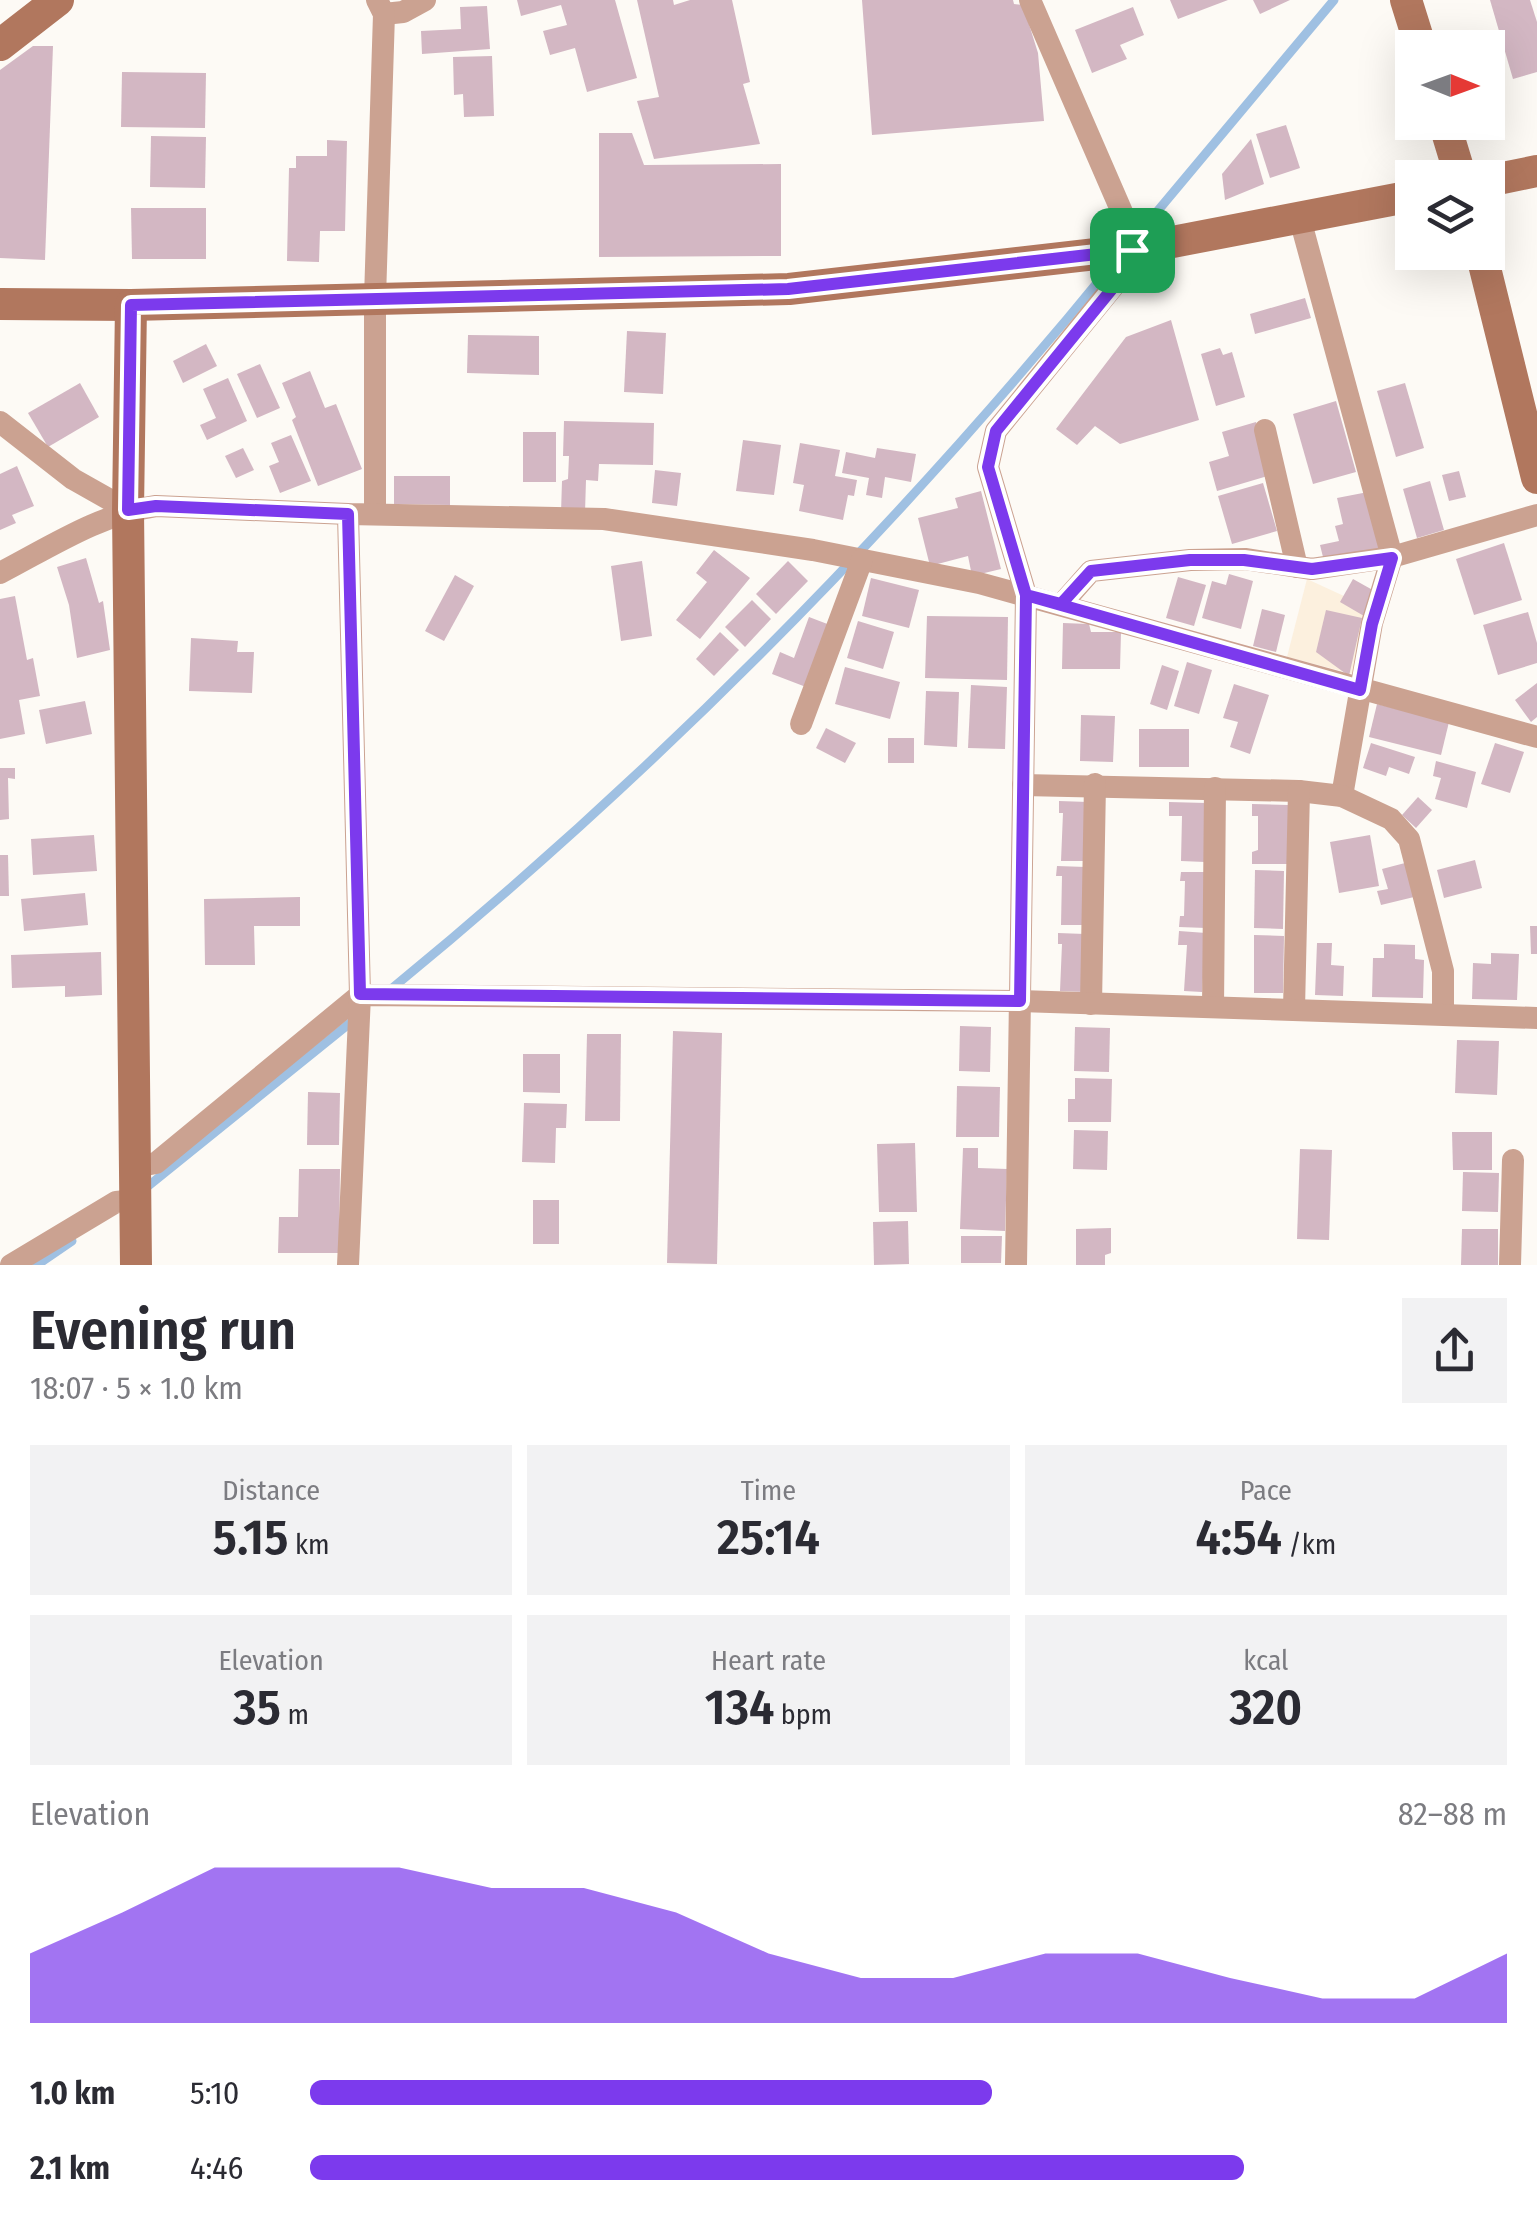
<!DOCTYPE html>
<meta charset="utf-8">
<style>
body{margin:0;font-family:"Fira Sans Condensed",sans-serif;background:#f2f2f3;color:#2b2b33;height:100vh;display:flex;flex-direction:column;font-size:38px;white-space:nowrap}
*{box-sizing:border-box;margin:0}
p{font-size:32px;color:#7c7c81}
.icon{flex:none;width:55px;height:55px;fill:none;stroke:currentColor;stroke-width:2;stroke-linecap:round;stroke-linejoin:round}
.map{position:relative;height:1265px;overflow:hidden}
.sheet{display:flex;flex-direction:column;background:#fff;flex:1}
.sheet>*{flex:none}
.needle{width:65px;rotate:91deg}
.tools{position:absolute;left:1395px;top:30px;display:grid;gap:20px}
.tools a{display:grid;place-items:center;width:110px;height:110px;border-radius:0px;background:#fff;box-shadow:0 10px 40px #0002;font-size:50px}
.pin{position:absolute;display:grid;place-items:center;width:85px;height:85px;color:#fff;margin:-42px;border-radius:20px;box-shadow:0 5px 15px #0006}
.round{display:grid;place-items:center;flex:none;width:105px;height:105px;border-radius:0px;background:#f2f2f3}
.head{display:flex;align-items:center;justify-content:space-between;height:170px;padding:0 30px}
h1{font-size:55px;font-weight:600;line-height:75px}
.stats{display:grid;grid-template-columns:repeat(3,1fr);gap:15px;height:170px;padding:10px 30px}
.stats div{display:grid;align-content:center;border-radius:0px;background:#f2f2f3;text-align:center}
.stats b{font-size:50px;font-weight:600}
.stats small{font-size:28px;font-weight:400}
.stats p{font-size:28px}
.chart{height:280px;padding:20px 30px}
.chart p{display:flex;justify-content:space-between}
.chart svg{width:100%;height:180px;margin-top:10px;fill:#7c3aed;opacity:.7}
ul{padding:0 30px;list-style:none;font-size:32px}
li{display:grid;grid-template-columns:160px 120px 1fr;align-items:center;height:75px}
li i{height:25px;border-radius:12px;background:#7c3aed}
.map>svg:first-child{display:block}
</style>
<div class="map">
<svg width="1537" height="1265" viewBox="0 0 1537 1265">
<rect width="100%" height="100%" fill="#fdfaf5"/>
<path fill="#fcf0de" d="M1307,579l63,29 -17,66 -66,-17z"/>
<g fill="none" stroke-linecap="round" stroke-linejoin="round">
<g stroke="#9fc0e2" stroke-width="9">
<path d="M1135,238l199,-238"/>
<path d="M390,990c265,-217 509,-464 725,-729"/>
<path d="M142,1191l213,-172"/>
<path d="M37,1265l35,-24"/>
</g>
</g>
<g fill="#d3b7c3">
<path d="M517,0h98l22,78 -50,14 -12,-44 -25,7 -7,-24 24,-6 -6,-20 -40,11z"/>
<path d="M637,0h36l1,5 16,-5h42l18,82 -7,2 17,60 -106,15 -17,-58 22,-4z"/>
<path d="M862,0h151l1,4 9,1 15,48 6,68 -172,14z"/>
<path d="M1170,0h58l-50,19z"/>
<path d="M1253,0h37l-30,14z"/>
<path d="M1490,0h40l7,22v50l-24,7z"/>
<path d="M487,6l3,43 -68,5 -1,-23 40,-2 -1,-22z"/>
<path d="M1133,7l11,28 -24,10 7,14 -35,14 -17,-43z"/>
<path d="M33,46h20l-8,214 -45,-2v-188z"/>
<path d="M492,56l2,60 -30,1 -1,-23 -9,1 -1,-38z"/>
<path d="M122,72l84,1 -1,55 -84,-1z"/>
<path d="M1286,125l14,43 -30,10 -14,-44z"/>
<path d="M599,133h33l12,32 137,-1v92l-182,1z"/>
<path d="M151,136l55,1 -1,51 -55,-1z"/>
<path d="M1251,139l13,45 -39,16 -3,-26z"/>
<path d="M327,140l20,1 -2,90h-25l-1,31 -32,-1 2,-93h7v-12h31z"/>
<path d="M131,208h75v51h-74z"/>
<path d="M1305,298l6,20 -56,16 -5,-20z"/>
<path d="M1171,320l28,100 -79,24 -25,-18 -18,19 -21,-16 70,-92z"/>
<path d="M627,331l39,2 -3,61 -39,-2z"/>
<path d="M468,335l71,1v39l-72,-2z"/>
<path d="M206,344l11,22 -34,17 -10,-22z"/>
<path d="M1220,348l3,7 9,-3 13,45 -29,9 -15,-52z"/>
<path d="M260,364l20,44 -23,10 -20,-44z"/>
<path d="M310,371l15,37 11,-4 26,65 -44,17 -26,-66 4,-3 -14,-34z"/>
<path d="M228,378l19,43 -40,19 -7,-15 16,-7 -13,-29z"/>
<path d="M80,383l19,34 -51,30 -20,-34z"/>
<path d="M1405,383l19,65 -28,9 -19,-66z"/>
<path d="M1336,401l20,71 -43,12 -20,-70z"/>
<path d="M564,421l90,2 -1,42 -54,-1 -1,17 -12,-1 -1,33h-24l1,-32 6,-2 1,-23h-6z"/>
<path d="M1256,422l15,53 -54,16 -8,-29 20,-6 -7,-24z"/>
<rect x="523" y="432" width="33" height="50"/>
<path d="M291,435l20,46 -31,12 -11,-27 10,-4 -8,-19z"/>
<path d="M743,440l38,5 -7,50 -38,-4z"/>
<path d="M800,443l40,7 -5,26 22,4 -3,16 -6,-1 -5,25 -44,-9 5,-26 -11,-2z"/>
<path d="M243,448l11,22 -18,8 -11,-22z"/>
<path d="M877,448l39,6 -5,28 -26,-5 -3,21 -16,-3 3,-17 -27,-5 4,-21 29,6z"/>
<path d="M17,466l17,40 -22,9 4,8 -16,7v-56z"/>
<path d="M655,470l26,3 -4,33 -25,-3z"/>
<path d="M1459,471l7,26 -17,4 -7,-26z"/>
<path d="M394,476h56v29l-56,-1z"/>
<path d="M1430,481l14,49 -27,8 -14,-49z"/>
<path d="M1263,483l14,48 -45,13 -14,-48z"/>
<path d="M981,491l20,78 -29,7 -4,-20 -38,10 -12,-48 40,-10 -3,-10z"/>
<path d="M1368,492l12,54 -8,8 -47,11 -5,-20 19,-4 -4,-15 8,-2 -6,-26z"/>
<path d="M1504,543l18,57 -48,15 -18,-56z"/>
<path d="M714,550l36,28 -50,61 -24,-19 31,-38 -11,-9z"/>
<path d="M86,558l13,45 4,-2 7,49 -33,8 -8,-53 -12,-38z"/>
<path d="M642,561l10,75 -31,5 -10,-75z"/>
<path d="M788,561l20,20 -32,33 -20,-20z"/>
<path d="M1229,574l24,7 -12,48 -39,-11 10,-37 14,4z"/>
<path d="M455,575l19,11 -30,55 -19,-10z"/>
<path d="M1178,577l28,8 -12,41 -28,-8z"/>
<path d="M871,578l48,12 -10,38 -47,-12z"/>
<path d="M1353,579l25,14 -14,23 -24,-14z"/>
<path d="M15,596l12,64 6,-2 7,38 -21,4 6,34 -25,5v-140z"/>
<path d="M752,600l19,19 -26,28 -20,-20z"/>
<path d="M1262,609l23,6 -9,37 -23,-6z"/>
<path d="M1326,610l36,8 -13,58 -33,-24z"/>
<path d="M1528,612l9,31v20l-39,12 -15,-50z"/>
<path d="M927,616l81,1 -1,63 -82,-2z"/>
<path d="M809,617l21,8 -24,62 -34,-13 8,-22 14,6z"/>
<path d="M858,621l36,11 -11,37 -36,-11z"/>
<path d="M1063,623l26,1 2,8h30l-1,37h-58z"/>
<path d="M720,632l19,18 -25,26 -18,-17z"/>
<path d="M191,638l47,3 -1,11h17l-2,41 -63,-2z"/>
<path d="M1187,662l25,8 -13,44 -25,-8z"/>
<path d="M1162,665l17,6 -12,39 -17,-6z"/>
<path d="M845,667l55,15 -10,37 -55,-15z"/>
<path d="M1537,683v34l-6,5 -16,-22z"/>
<path d="M1234,684l35,11 -19,59 -20,-7 8,-25 -15,-4z"/>
<path d="M971,685l36,2 -2,62 -37,-1z"/>
<path d="M926,691l33,1 -2,55 -33,-2z"/>
<path d="M85,701l7,33 -46,10 -7,-34z"/>
<path d="M1377,704l72,18 -8,33 -72,-18z"/>
<path d="M1081,715l34,1 -2,46 -33,-1z"/>
<path d="M826,728l30,15 -11,20 -29,-15z"/>
<rect x="1139" y="729" width="50" height="38"/>
<rect x="888" y="738" width="26" height="25"/>
<path d="M1371,743l44,14 -6,17 -20,-7 -3,9 -23,-8z"/>
<path d="M1495,743l29,9 -14,41 -29,-9z"/>
<path d="M1436,761l40,11 -9,36 -32,-9 6,-21 -8,-2z"/>
<path d="M0,768h15v11l-7,-1 1,41 -9,1z"/>
<path d="M1418,797l14,13 -16,18 -14,-13z"/>
<path d="M1059,801l29,1 -2,59h-25l2,-48h-4z"/>
<path d="M1169,802l37,1 -1,59 -24,-1 1,-45h-13z"/>
<path d="M1252,804l36,1v59h-36v-12l6,-2v-34h-6z"/>
<path d="M94,835l3,36 -64,4 -2,-36z"/>
<path d="M1370,835l9,51 -40,7 -9,-51z"/>
<path d="M0,855h8l1,41h-9z"/>
<path d="M1475,860l7,28 -38,10 -7,-28z"/>
<path d="M1405,863l9,34 -33,8 -4,-14 11,-2 -6,-20z"/>
<path d="M1057,866l29,1 -1,58h-24l1,-49h-6z"/>
<path d="M1255,870l29,1 -1,58 -29,-1z"/>
<path d="M1181,872h26l-1,56 -27,-1 1,-11h4l1,-35h-5z"/>
<path d="M85,893l3,32 -64,6 -3,-32z"/>
<path d="M300,897v29h-46l1,39h-50l-1,-66z"/>
<path d="M1530,926h7v28h-6z"/>
<path d="M1179,931l27,2 -4,59 -18,-1 3,-46h-9z"/>
<path d="M1058,933l27,1 -1,58 -24,-1 2,-47h-4z"/>
<path d="M1254,935l30,1 -1,57h-29z"/>
<path d="M1317,943h15l-1,22 13,1 -1,30 -28,-1z"/>
<path d="M1384,944l31,1v14l9,1 -1,38 -51,-1 1,-39h11z"/>
<path d="M101,952l1,43 -37,2v-11l-53,2 -1,-33z"/>
<path d="M1491,953l28,1 -2,46 -45,-1 1,-36 18,1z"/>
<path d="M960,1026l31,1 -1,45 -31,-1z"/>
<path d="M1075,1027l35,1 -1,44 -35,-1z"/>
<path d="M673,1031l49,2 -5,231 -50,-1z"/>
<path d="M587,1034h34l-1,87h-35z"/>
<path d="M1457,1040l42,1 -2,54 -42,-2z"/>
<path d="M523,1054h37v39l-37,-1z"/>
<path d="M1075,1078l37,1 -1,43h-43v-23h7z"/>
<path d="M957,1086l43,1 -1,50h-43z"/>
<path d="M308,1092l32,1 -1,52h-32z"/>
<path d="M524,1103l43,1 -1,24h-10l-1,35 -33,-1z"/>
<path d="M1074,1130l34,1 -1,39 -34,-1z"/>
<path d="M1452,1132h40v38h-39z"/>
<path d="M915,1143l2,69h-38l-2,-68z"/>
<path d="M963,1148h15v20l29,1 -2,62 -45,-2z"/>
<path d="M1300,1149l32,1 -3,90 -32,-1z"/>
<path d="M299,1169h41l-1,84h-61l1,-36h19z"/>
<path d="M1463,1172l36,1 -1,39 -36,-1z"/>
<rect x="533" y="1200" width="26" height="44"/>
<path d="M908,1221l1,43 -35,1 -1,-43z"/>
<path d="M1111,1228v25l-6,2v10h-29v-36z"/>
<path d="M1462,1229h36v36h-37z"/>
<path d="M961,1236h41l-1,27h-40z"/>
</g>
<g fill="none" stroke-linecap="round" stroke-linejoin="round">
<g stroke="#cba291" stroke-width="22">
<path d="M384,14l19,-2 22,-12"/>
<path d="M1300,219l92,338 -20,66 -30,173"/>
<path d="M0,422l73,57 55,31"/>
<path d="M1265,430l32,137"/>
<path d="M375,514v-216l9,-284 -7,-14"/>
<path d="M0,573c50,-26 100,-59 156,-67l192,8 256,5 209,31 166,33 558,154"/>
<path d="M1061,605l30,-34 99,-11 55,-1 67,10 80,-12 145,-42"/>
<path d="M801,724l61,-164"/>
<path d="M1023,785l276,6 43,5 49,23 18,20 34,132v42"/>
<path d="M1091,1004l4,-220"/>
<path d="M1213,1007l2,-219"/>
<path d="M1294,1009l5,-218"/>
<path d="M135,1167l21,-4 204,-168 660,6 517,17"/>
<path d="M11,1265l105,-63 20,-2"/>
<path d="M348,1265l12,-270 -12,-481"/>
<path d="M1016,1265l10,-670 -38,-128 8,-36 120,-148 15,-33 -6,-31 -95,-219"/>
<path d="M1510,1265l3,-105"/>
</g>
<g stroke="#b1775e" stroke-width="32">
<path d="M1406,0l15,48"/>
<path d="M0,45l58,-45"/>
<path d="M1444,122l17,56"/>
<path d="M1488,181l49,-10"/>
<path d="M1481,252l56,226"/>
<path d="M0,304l131,1 658,-16 342,-39 281,-54"/>
<path d="M131,305l-3,205 8,755"/>
</g>
</g>
<g fill="none" stroke-linecap="round" stroke-linejoin="round">
<g stroke="#fff" stroke-width="20">
<path id="route" d="M1132,250l-344,39 -657,16 -3,205 28,-4 192,8 12,480 660,7 6,-406 35,9 30,-33 99,-11h54l68,9 80,-11 -20,66 -12,66 -334,-95 -38,-128 8,-36 120,-147 16,-34"/>
</g>
<use href="#route" stroke="#7c3aed" stroke-width="12"/>
</g>
</svg>
<div class="tools">
<a><svg class="needle" viewBox="-14 -14 28 28"><path d="M0-13l5 13h-10z" fill="#e53935"/><path d="M0 13l5-13h-10z" fill="#7c7c81"/></svg></a>
<a><svg class="icon" aria-label="layers" viewBox="0 0 24 24"><path d="M12 4l9 5-9 5-9-5zM3 14l9 5 9-5"/></svg></a>
</div>
<div class="pin" style="left:1132px;top:250px;background:#1e9e55"><svg class="icon" aria-label="arrive" viewBox="0 0 24 24"><path d="M6 21V4h12l-3 4 3 4H6"/></svg></div>
</div>
<section class="sheet">
<div class="head"><div><h1>Evening run</h1><p>18:07 · 5 × 1.0 km</p></div><a class="round"><svg class="icon" aria-label="share" viewBox="0 0 24 24"><path d="M12 15V3M7 8l5-5 5 5M5 13v7h14v-7"/></svg></a></div>
<div class="stats">
<div><p>Distance</p><b>5.15<small> km</small></b></div>
<div><p>Time</p><b>25:14</b></div>
<div><p>Pace</p><b>4:54<small> /km</small></b></div>
</div>
<div class="stats">
<div><p>Elevation</p><b>35<small> m</small></b></div>
<div><p>Heart rate</p><b>134<small> bpm</small></b></div>
<div><p>kcal</p><b>320</b></div>
</div>
<div class="chart"><p><span>Elevation</span>82–88 m</p>
<svg viewBox="0 0 160 44" preserveAspectRatio="none"><path d="M0 44V27L10 17L20 6L30 6L40 6L50 11L60 11L70 17L80 27L90 33L100 33L110 27L120 27L130 33L140 38L150 38L160 27V44z"/></svg>
</div>
<ul>
<li><b>1.0 km</b>5:10<i style="width:57%"></i></li>
<li><b>2.1 km</b>4:46<i style="width:78%"></i></li>
</ul>
</section>
